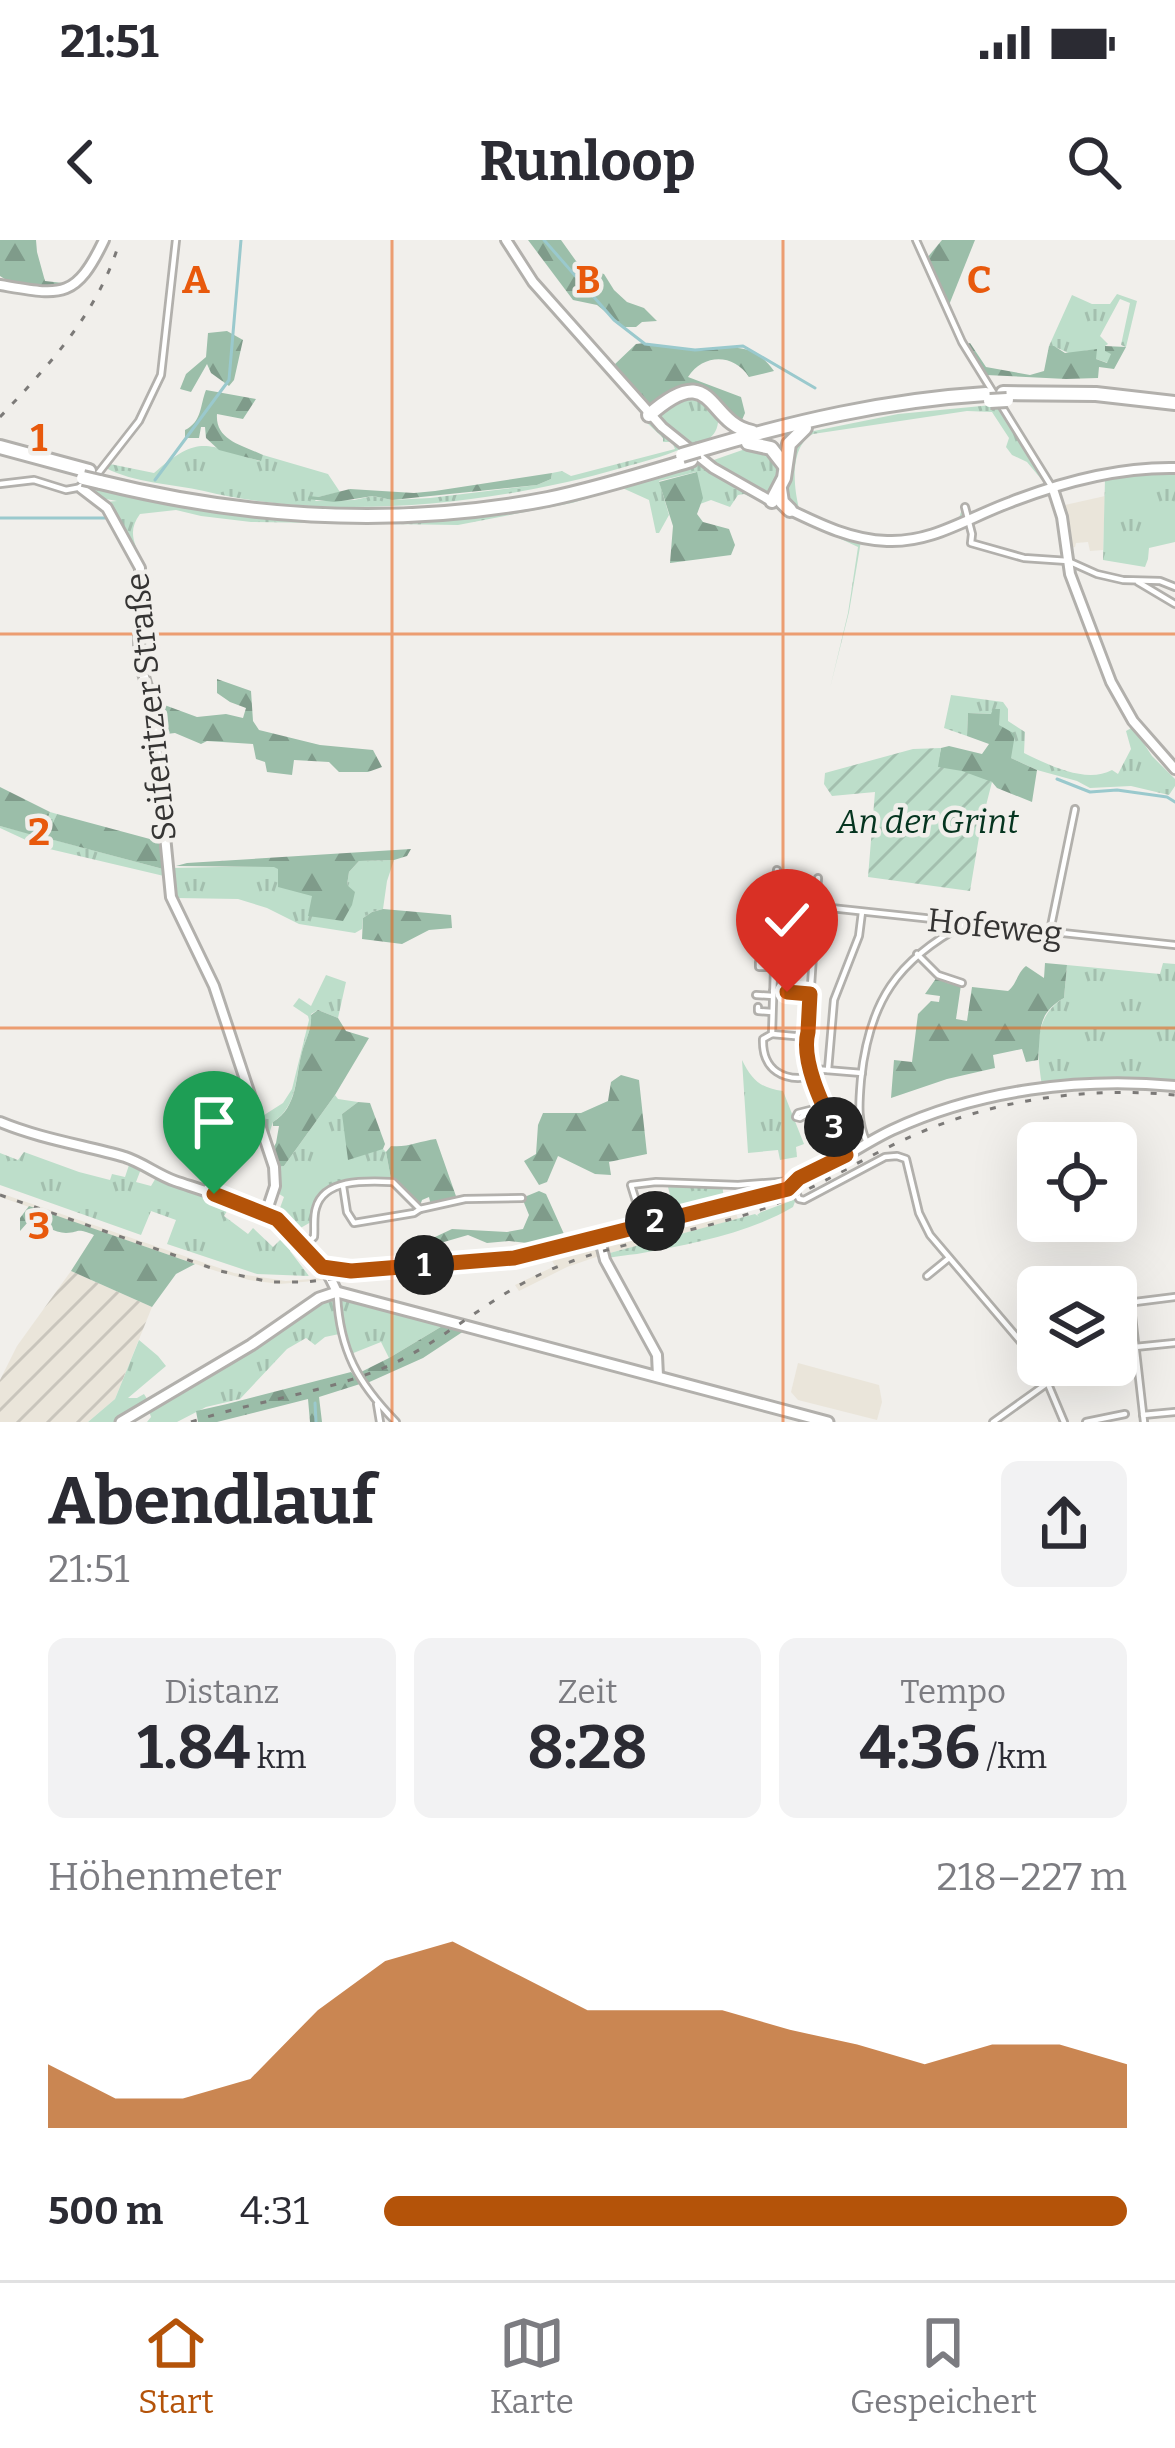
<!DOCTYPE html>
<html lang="de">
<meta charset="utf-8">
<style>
body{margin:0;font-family:Bitter,serif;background:#f2f2f3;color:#2b2b33;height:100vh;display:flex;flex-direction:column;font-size:45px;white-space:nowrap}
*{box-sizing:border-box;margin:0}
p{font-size:39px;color:#7c7c81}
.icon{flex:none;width:66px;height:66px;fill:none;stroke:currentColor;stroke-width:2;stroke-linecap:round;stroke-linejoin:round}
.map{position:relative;height:1182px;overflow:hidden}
.side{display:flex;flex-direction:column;background:#fff;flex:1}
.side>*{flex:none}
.fabs{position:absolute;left:1017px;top:882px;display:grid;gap:24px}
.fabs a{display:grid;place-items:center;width:120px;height:120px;border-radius:18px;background:#fff;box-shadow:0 12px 48px #0002;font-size:60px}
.pin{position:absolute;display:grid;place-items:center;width:102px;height:102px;color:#fff;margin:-123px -51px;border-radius:50% 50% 50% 0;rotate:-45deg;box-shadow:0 0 12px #0007}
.pin .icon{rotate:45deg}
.km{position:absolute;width:60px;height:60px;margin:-30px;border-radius:50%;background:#222;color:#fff;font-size:33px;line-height:60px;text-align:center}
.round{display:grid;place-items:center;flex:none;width:126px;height:126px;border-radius:18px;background:#f2f2f3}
.headline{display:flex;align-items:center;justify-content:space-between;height:204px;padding:0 48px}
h1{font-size:66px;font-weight:700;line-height:90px}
.figures{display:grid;grid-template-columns:repeat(3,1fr);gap:18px;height:204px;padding:12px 48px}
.figures div{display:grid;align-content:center;border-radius:18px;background:#f2f2f3;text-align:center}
.figures b{font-size:60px;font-weight:700}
.figures small{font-size:33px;font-weight:400}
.figures p{font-size:33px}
.chart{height:336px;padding:24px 48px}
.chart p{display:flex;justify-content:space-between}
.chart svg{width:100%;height:216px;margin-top:12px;fill:#b45309;opacity:.7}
ul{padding:0 48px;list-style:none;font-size:39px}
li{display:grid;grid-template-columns:192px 144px 1fr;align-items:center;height:90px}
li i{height:30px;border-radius:15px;background:#b45309}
.status{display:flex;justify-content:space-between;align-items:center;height:84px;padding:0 60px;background:#fff;direction:ltr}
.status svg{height:33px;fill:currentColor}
header{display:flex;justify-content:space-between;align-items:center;height:156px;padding:0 48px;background:#fff;font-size:54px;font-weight:700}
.dock{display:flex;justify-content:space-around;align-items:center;height:168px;border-top:3px solid #e1e1e2;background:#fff;font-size:33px;color:#7c7c81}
.dock a{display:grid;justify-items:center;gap:6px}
.dock .active{color:#b45309}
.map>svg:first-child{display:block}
</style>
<div class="status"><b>21:51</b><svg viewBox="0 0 49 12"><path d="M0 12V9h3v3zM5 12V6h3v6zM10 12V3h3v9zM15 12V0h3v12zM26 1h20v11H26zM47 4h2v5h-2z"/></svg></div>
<header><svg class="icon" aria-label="back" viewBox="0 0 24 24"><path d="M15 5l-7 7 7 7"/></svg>Runloop<svg class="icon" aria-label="search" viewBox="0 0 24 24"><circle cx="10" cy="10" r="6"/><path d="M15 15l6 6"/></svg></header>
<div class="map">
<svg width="1175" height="1182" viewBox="0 0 1175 1182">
<defs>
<pattern id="industrial-furrows" width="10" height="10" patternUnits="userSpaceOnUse" patternTransform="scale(3)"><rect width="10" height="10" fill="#eae5da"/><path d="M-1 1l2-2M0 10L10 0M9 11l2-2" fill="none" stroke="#c9c5bc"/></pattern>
<pattern id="grass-tufts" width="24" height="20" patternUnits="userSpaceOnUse" patternTransform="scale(3)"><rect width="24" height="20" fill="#bddeca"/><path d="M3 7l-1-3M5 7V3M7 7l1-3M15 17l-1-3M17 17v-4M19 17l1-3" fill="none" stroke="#a3bfae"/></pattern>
<pattern id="forest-firs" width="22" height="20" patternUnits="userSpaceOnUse" patternTransform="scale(3)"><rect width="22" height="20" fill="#9bbea9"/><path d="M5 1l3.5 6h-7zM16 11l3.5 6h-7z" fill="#7f9b8a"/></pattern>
<pattern id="garden-furrows" width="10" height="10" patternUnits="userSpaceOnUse" patternTransform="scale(3)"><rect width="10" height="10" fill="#bddeca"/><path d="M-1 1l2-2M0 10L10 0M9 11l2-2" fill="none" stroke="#a3bfae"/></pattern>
</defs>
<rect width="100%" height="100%" fill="#f1efeb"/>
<g fill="#eae5da">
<path d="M1105,256l-2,54 -13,1 -2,-9 -12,1 -1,4 -5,1 -5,-43z"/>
<path d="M0,953l234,80 52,8 220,-19 154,-29 76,-20 2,6 -136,36 -35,12 -48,24 -4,-6 40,-19 -4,-7 -52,8 -97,6 -122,11 -31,-4 -33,-9 -216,-74z"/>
<path d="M798,1123l81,22 3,17 -5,18 -79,-20 -7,-8z"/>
</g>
<path fill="url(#industrial-furrows)" d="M71,1031l81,36 -37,92 -27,23h-88v-42l17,-34z"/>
<g fill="url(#grass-tufts)">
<path d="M1117,54l20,7 -11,46 -5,-2 9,-42 -10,-4 -20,37 8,8 -3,2 7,8 -4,9 -12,-4 -8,-9c-24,9 -21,-2 -39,-4l23,-51 20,9h18z"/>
<path d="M701,156l17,19c2,22 -13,28 -30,32l-20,-18 -9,-17 16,-15z"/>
<path d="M992,165l7,1 42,65 5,14 -19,-23 -15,-7 -6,-8 3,-9 -17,-26 -25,-1 -154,23c-23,12 -20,51 -14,74 47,37 107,35 159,13l5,-15v13l-4,4c-60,26 -124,19 -176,-23 -2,-19 -2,-1 4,-20 6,-22 -8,-32 17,-47l94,-19z"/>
<path d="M649,178l32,31c-18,8 -40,13 -60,19 -127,37 -290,54 -417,23 -32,-7 -70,-8 -98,-23l4,-4 44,9c46,-40 52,-28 106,-12l3,-6 65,19 12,18 -22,5 -3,4 39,-1 19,-4 19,4 38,-2 107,-13 14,-6 1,-6 10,-2 9,5 104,-27 -3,-7h-9v-4l-18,-17 8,3z"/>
<path d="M751,207h11l20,22 -11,25 -63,-32z"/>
<path d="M703,223l36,26 1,-2 69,34 5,5 47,15 -12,71 -19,76 18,-75 10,-66 -114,-53 -6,1 -8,12 -19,-7 -11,4 -4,-32 -37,9 10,34 -10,18h-3l-7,-33 -31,-14 -6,5 -40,12 -114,22 -207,-3 -50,-6 -25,-6 -36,4c-8,11 -9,20 -4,33l-3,2 -28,-47 12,-1c-11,-2 -24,-3 -31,-13l10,-2 104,23 43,5 97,7 67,-1 250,-45z"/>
<path d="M1165,232l10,2v68l-26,6 -1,11 -3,8 -42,-7 2,-82z"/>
<path d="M951,455l52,7 5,7v12l17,11 -1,21c25,12 62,31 88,17l6,4 13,-25 -5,-18 7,-4 19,29 23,23v7l-6,9 -38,-9 -41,2 -13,-7 -40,-11 -26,-12 -12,-32v-17l-7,5 -24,-1 -1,23 -23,-8z"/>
<path d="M50,572l7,2 -10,24 116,31 1,7 -123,-29 -41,-19v-2l40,10z"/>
<path d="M394,620l-7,21 -4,28 -11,3 -9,6 -1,11 -7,4 -56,-9 -32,-16 -29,-9 -62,-1 -5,-30 103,-2 73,19 2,-13 10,-11z"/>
<path d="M1163,723l12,1v118l-63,-3 -70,7c-5,-33 -10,-69 22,-88l3,-33 93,9z"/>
<path d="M326,735l20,7 -8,36 -20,-8 -7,4c1,15 -5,24 -9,38 -7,25 -4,54 -29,70l-5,15 -7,-20 22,-14 9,-14 17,-69 -1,-4 -15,-10 6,-8 12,8z"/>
<path d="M742,820c10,20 18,28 41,31l21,53 -8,3 1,10 -17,3 -2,-10 -30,3z"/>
<path d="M335,855l3,4 20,3 -16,12 35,35h6l3,3 5,27 -50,5 -18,5 -7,12 -5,21 -14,8 -20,-14 7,-19 -8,-5 1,-25 7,-1z"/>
<path d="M24,912l55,20 31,8 2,-6 13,3 5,-15 11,7 -5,13 15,4 6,-10 75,27 -8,13 24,18 5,-6 20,19 15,-15 9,9 -7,10 19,25 -52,-2 -90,-30 9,-24 -25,-9 -10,24 -141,-50v-32l18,7z"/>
<path d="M667,943l55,1 3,22 62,-12 3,-3 3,2 -30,11 9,-7c-52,28 -112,32 -169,47v-8l76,-21 -8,-16z"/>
<path d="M796,959l-3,8c-46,27 -103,37 -156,47 -10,1 -19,2 -29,4l-2,-4 149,-40 4,3 -2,-2 4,-3z"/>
<path d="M334,1056l1,4 7,-4 26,6 14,7 10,-1 57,14 -60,36 -8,-16 -30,12 -7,-21 -19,4 -10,8 -9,-7 -19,11 -47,50 -34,8 -29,15h-30l4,-5 -2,-6 177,-113z"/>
<path d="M139,1100l19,16 8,10 -38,32h9l7,-4 5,8 -34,20h-27l27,-23z"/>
</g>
<g fill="url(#forest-firs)">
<path d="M0,0h36l1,12 8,29 18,2v3c-19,5 -48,1 -63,-10z"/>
<path d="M528,0h33l15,21 8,7 20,6 10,16 13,12 17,6 13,13 -15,1 -6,5h-12l-27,-22 -24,-5z"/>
<path d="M942,0h33l-26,65 -22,-47z"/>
<path d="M227,91l16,9 -9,40 -5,6 -18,-13 -4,-9 -16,28 -11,-3 6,-15 20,-17 2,-24z"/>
<path d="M644,103c16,2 33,5 49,6 34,2 57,-12 81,22l-25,6c-15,-23 -45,-24 -61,0l53,20 4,16 -3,7c-11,-5 -17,-19 -29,-25 -25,-13 -42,-5 -62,10h-4l-34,-39 23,-22z"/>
<path d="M970,103l16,24 44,8 14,-4 5,-25h5l11,7 32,-4 -1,10 11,4 4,-9 -6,-3v-5l21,1 -12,22 -15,-2 -1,11 -32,1 -80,-4 -21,-30z"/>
<path d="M206,150l50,9 -13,20 -26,-5c-2,26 25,31 46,41l-2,6 -42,-11 -13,-12 -1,-11h-4l-2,11h-14v-8c17,-8 15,-25 21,-40z"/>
<path d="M697,232l6,26 -6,16 6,8 26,7 6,16 -4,10 -61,8 3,-37 -14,-44z"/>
<path d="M552,233l-1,6 -14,6 -145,15 -19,-4 -38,6 -27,-3 1,-3 9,1 32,-8 64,4 21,-2z"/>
<path d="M217,439l34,12 2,30 6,9 61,15 53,5 9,17 -14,5h-29l-10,-10 -35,-2 -2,15 -25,-3 -2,-10 -9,-3 -3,-15 -46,-3 -6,3 -26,-11 -17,2 -2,-26 3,-6 38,14 29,-3 17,4 3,-10 -16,-6 -13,-9z"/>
<path d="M993,469h7l-1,16 16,9 -4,24 26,12 -5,32 -35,-14 -5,-6 -55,-15 4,-19 8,-2 33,8 7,-10 -22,-8 1,-23 23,1z"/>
<path d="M0,547l50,25 -10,25 -40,-11z"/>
<path d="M57,574l104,28 2,27 -117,-31z"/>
<path d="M411,609l-4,7 -13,4 -35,1 -10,11 -2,13 8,7 -3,13 -9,16 -35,-5 4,-20 -34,-9v-18l-4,-2 -98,-1 11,-3z"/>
<path d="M383,669l68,6 1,13 -23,2 -27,14 -40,-5 1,-21 9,-6z"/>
<path d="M1045,723l22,2 -3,33c-28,16 -23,33 -26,62l-12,2 -4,-13 -29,6 2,13 -48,11 -56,19 3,-38 18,2 6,-48 13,-13 8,1 1,-6 -15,-2 12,-17 10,6 14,2 -5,34 11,2 5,-34 36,4c9,-7 9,-18 18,-25l18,12z"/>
<path d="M318,770l20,8 8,13 23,7 -34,57 -51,71 -7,1 -5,-17 4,-7 3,-17h-6v-4c25,-15 22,-44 29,-70 4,-14 10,-23 9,-37z"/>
<path d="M621,835l18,5 8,74 -38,8 2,13 -16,-1 -37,-18 -11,26 -8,3 -15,-24 12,-7 2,-29 5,-12h38l27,-12 3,-19z"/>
<path d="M358,862l12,1 15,41 -2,5 -35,11 -6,-46z"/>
<path d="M436,899l21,60 -26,7 -2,-9 -7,3 -2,6 -17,-16 -5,-9 -7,-2 -5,-27 5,-6c15,2 29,-5 45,-7z"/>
<path d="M539,951l7,3 18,40 -28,10 -27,-3 -22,2 -19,-8 -31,9 -2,-7 17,-8 55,3 16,-3 6,-14 -7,-17z"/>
<path d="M29,966l166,58 -19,10 -24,33 -81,-36 23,-36c-19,-8 -14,-2 -28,-2 -11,0 -25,-10 -38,-11l-8,9v-13z"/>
<path d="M449,1082l18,7 -44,29 -58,26 -6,-11 30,-15z"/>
<path d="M351,1132l9,12 -41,13 3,25h-12l-2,-23 -91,23h-19l-2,-11 31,-7z"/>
</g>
<path fill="url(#garden-furrows)" d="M941,508l-3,19 24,4 30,11 -11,43 -11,66 -102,-14 7,-85 -43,4 -8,-12 1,-11 88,-24z"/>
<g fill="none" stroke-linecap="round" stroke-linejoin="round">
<g stroke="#9ac9cd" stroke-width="3">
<path d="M544,0l70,80 31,24 50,6 48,-4 72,42"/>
<path d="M155,240l74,-100 12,-140"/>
<path d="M0,278h105"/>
<path d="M1057,539l33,13 27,-2 50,7 8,5"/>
<path d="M315,1163l1,19"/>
</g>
<g stroke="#b2b0ac" stroke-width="10">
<g id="street">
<path d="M916,0l46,102 91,147"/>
<path d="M96,236l43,-55 22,-46 15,-135"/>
<path d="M0,244l34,-4 32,10 16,-3"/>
<path d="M965,267l7,27 -1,9 53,15 44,3 29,13 26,6 37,1 15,6"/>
<path d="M1138,342l37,22"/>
<path d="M777,630l-5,164 -9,5c-1,31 21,44 50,37"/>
<path d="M818,638l-10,154c-9,34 24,90 38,123"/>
<path d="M775,662l400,43"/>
<path d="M1050,691l25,-122"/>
<path d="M775,708l36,2"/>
<path d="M917,714l21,21 24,8"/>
<path d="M759,722v5h16"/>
<path d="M773,751l36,3"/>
<path d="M756,755l17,1"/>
<path d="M758,767v4l14,1"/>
<path d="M772,794l33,3"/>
<path d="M814,829l48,4"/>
<path d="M828,830l6,-70 25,-64 3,-24"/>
<path d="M812,871l-12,7 -4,-1 2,-4 24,-6"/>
<path d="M867,903c-10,-22 -8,-40 -6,-64 8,-77 36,-119 104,-155"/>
<path d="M343,946l4,26 7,11 60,-10 6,-4"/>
<path d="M794,948l5,11 5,1 81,-43 12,-1 9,3 13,54 11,22 108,127"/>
<path d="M643,984l-12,-39 25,-3 82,3 55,-4"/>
<path d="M304,1005l10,-8c1,-9 -1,-20 2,-29 8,-30 52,-27 77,-26l27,27 45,-10 57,-1"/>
<path d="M322,1027l29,4 163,-13 85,-22"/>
<path d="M927,1036l22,-18"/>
<path d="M337,1056c3,55 21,87 59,126"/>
<path d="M1135,1107l40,-4"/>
<path d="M1040,1125l24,57"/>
<path d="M1100,1129l21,-3"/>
<path d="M377,1164l3,18"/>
<path d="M1143,1175l32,-3"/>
<path d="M993,1182l56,-40 51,-13v-4"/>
<path d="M1086,1182l39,-8"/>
<path d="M1144,1182l-13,-115 4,-5 40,-5"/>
</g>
</g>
<g stroke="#b2b0ac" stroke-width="14">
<g id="secondary">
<path d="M506,0l27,42 129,145 51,41 58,33"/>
<path d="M0,45c60,10 75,16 104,-45"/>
<path d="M81,248l26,20 33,60 -1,92 13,43 19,194 43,89 60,181 1,19 -9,27"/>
<path d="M1053,249l9,28 8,57 41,108 22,39 42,48"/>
<path d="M790,270c31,15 62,30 97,31 46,2 82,-24 124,-39 51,-20 109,-35 164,-34"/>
<path d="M0,882c41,17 83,23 125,35 18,6 33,18 50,24 69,23 130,38 162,111"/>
<path d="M658,1136l-1,-21 -52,-95 -6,-24 189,-47c13,-14 31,-18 48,-27 18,-11 37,-23 56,-32 86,-40 189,-53 283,-44"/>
</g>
</g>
<g stroke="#b2b0ac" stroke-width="15">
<path id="primary" d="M121,1182l130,-77 68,-47 18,-6 491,130"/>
</g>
<g stroke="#b2b0ac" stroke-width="18">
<g id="highway">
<path d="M1003,153l93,1 79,9"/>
<path d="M649,175c66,-58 57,8 103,17"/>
<path d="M748,203l23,5 14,18"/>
<path d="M0,207l89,24"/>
<path d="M699,210c94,-28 188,-50 287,-56"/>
<path d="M100,242c149,37 297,46 448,17 48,-10 96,-25 143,-39"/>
<path d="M780,249l2,13 8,8"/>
<path d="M772,261l12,-23 5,-34 16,-16"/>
</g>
</g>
<use href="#street" stroke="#fff" stroke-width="4.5"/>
<use href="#secondary" stroke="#fff" stroke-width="8"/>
<use href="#primary" stroke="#fff" stroke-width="9"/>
<use href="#highway" stroke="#fff" stroke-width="12"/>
<g stroke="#7c7a78" stroke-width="3" stroke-dasharray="6 12" stroke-linecap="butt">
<path d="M0,177c50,-53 99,-105 120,-177"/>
<path d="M0,955l220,76 50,11h35l90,-11 108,-6 54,-10"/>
<path d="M191,1182c60,-20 125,-28 185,-51 60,-23 107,-70 165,-97 72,-34 153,-39 227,-67 46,-18 87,-44 131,-65 85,-41 183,-56 276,-47"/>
</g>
<g stroke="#b2b0ac" stroke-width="18" stroke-linecap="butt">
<g id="highway-bridge">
<path d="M990,161l17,-1"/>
<path d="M682,215l17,-5"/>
<path d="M83,238l17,4"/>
</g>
</g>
<use href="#highway-bridge" stroke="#fff" stroke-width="12"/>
</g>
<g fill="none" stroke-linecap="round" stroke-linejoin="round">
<g stroke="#fff" stroke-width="24">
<path id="route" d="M214,954l63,25 45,48 29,4 163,-13 274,-69 11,-11 47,-23c-14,-32 -47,-89 -38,-123l2,-38 -23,-2"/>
</g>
<use href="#route" stroke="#b45309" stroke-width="15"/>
</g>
<path fill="none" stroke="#e8590c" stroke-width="3" stroke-opacity="0.55" d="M392,0v1182M783,0v1182M0,394h1175M0,788h1175"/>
<g text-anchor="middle" stroke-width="9" stroke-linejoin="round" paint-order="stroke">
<g font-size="33" fill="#353433" stroke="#f1efeb">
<text transform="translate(150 467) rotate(-96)" y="12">Seiferitzer Straße</text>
<text transform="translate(995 686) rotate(6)" y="12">Hofeweg</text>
</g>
<g font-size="33" font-style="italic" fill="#05341f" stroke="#f1efeb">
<text x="928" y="593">An der Grint</text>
</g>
</g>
<g font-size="39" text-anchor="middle" font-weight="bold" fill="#e8590c" stroke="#f1efeb" stroke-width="9" stroke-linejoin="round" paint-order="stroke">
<text x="196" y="53">A</text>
<text x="588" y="53">B</text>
<text x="979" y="53">C</text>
<text x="39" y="211">1</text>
<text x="39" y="605">2</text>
<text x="39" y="999">3</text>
</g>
</svg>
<div class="fabs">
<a><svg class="icon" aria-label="locate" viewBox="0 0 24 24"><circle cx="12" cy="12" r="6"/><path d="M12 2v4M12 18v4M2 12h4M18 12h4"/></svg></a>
<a><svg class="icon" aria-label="layers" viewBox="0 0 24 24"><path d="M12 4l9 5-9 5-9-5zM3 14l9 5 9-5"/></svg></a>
</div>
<div class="pin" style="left:214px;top:954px;background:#1e9e55"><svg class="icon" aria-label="arrive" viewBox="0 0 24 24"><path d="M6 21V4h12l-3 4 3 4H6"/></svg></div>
<div class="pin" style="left:787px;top:752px;background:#d93025"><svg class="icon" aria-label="check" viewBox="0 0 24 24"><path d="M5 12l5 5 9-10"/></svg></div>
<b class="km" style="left:424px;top:1025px">1</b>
<b class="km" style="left:655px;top:981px">2</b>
<b class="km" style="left:834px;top:887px">3</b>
</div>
<section class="side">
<div class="headline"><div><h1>Abendlauf</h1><p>21:51</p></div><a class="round"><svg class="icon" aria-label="share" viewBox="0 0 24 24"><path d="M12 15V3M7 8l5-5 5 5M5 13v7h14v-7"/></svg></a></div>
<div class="figures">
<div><p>Distanz</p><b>1.84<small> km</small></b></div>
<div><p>Zeit</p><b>8:28</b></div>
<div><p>Tempo</p><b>4:36<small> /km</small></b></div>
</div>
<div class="chart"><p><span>Höhenmeter</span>218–227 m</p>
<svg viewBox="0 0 160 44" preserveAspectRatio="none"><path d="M0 44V31L10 38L20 38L30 34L40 20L50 10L60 6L70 13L80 20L90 20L100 20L110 24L120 27L130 31L140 27L150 27L160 31V44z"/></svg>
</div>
<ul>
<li><b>500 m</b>4:31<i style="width:100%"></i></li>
</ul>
</section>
<nav class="dock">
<a class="active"><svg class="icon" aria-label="home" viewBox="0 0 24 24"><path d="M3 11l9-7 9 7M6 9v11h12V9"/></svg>Start</a>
<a><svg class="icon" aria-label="map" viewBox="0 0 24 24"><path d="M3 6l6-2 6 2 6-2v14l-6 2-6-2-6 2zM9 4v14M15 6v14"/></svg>Karte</a>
<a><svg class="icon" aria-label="saved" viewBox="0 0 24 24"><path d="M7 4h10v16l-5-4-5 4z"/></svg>Gespeichert</a>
</nav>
